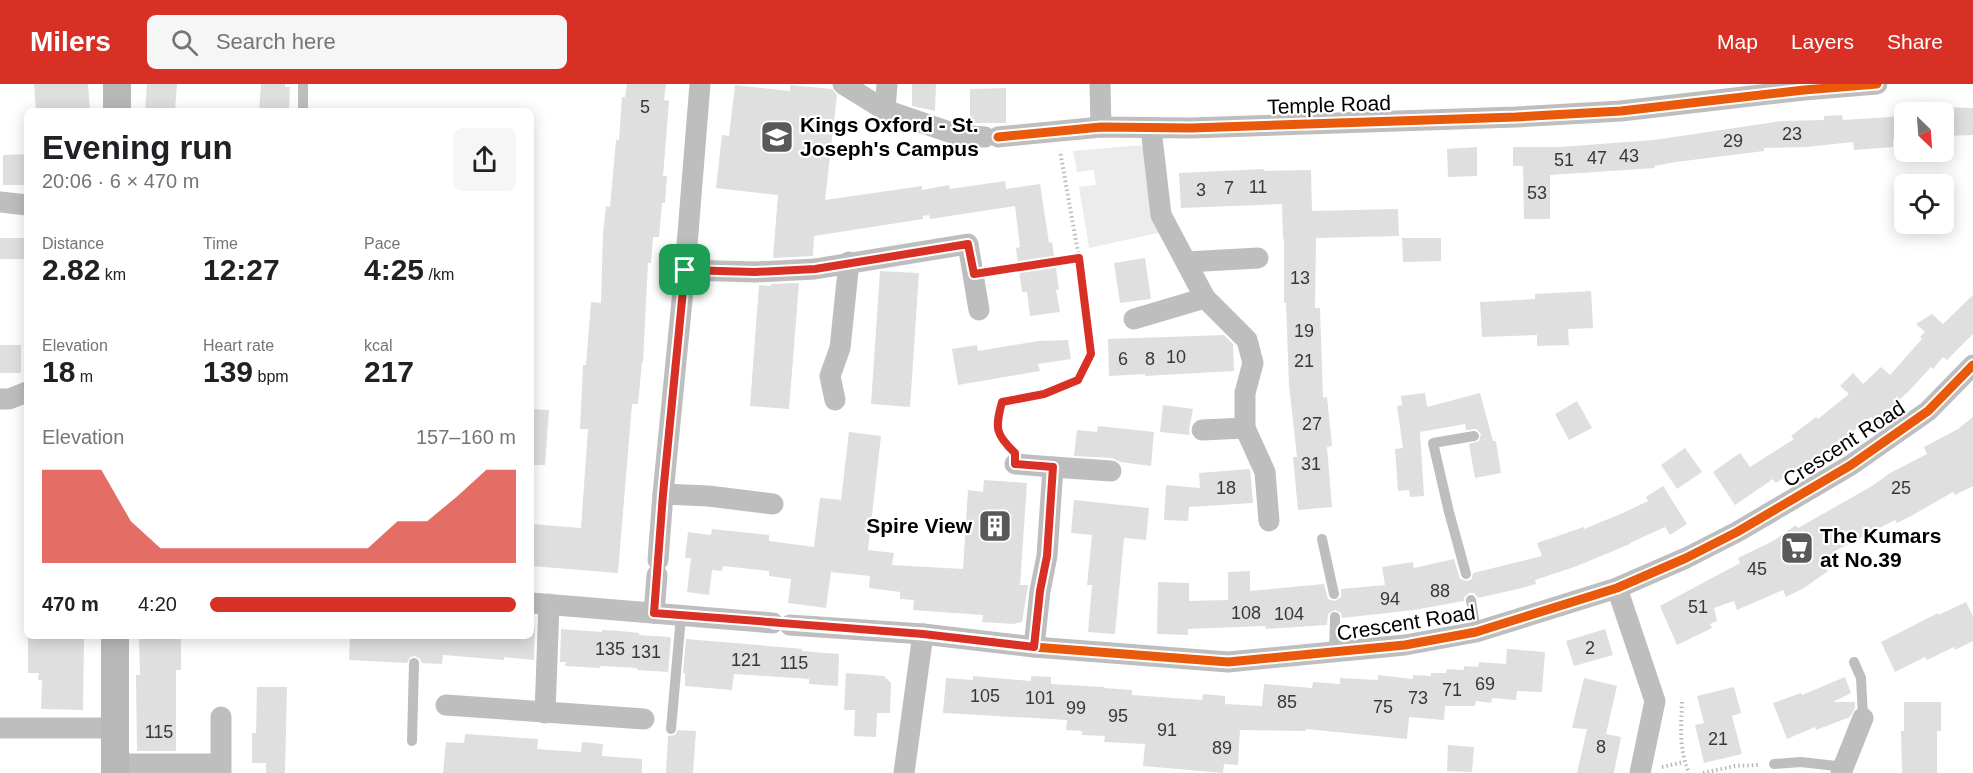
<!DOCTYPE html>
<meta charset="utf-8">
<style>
body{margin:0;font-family:Helvetica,sans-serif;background:#f6f6f6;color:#202124;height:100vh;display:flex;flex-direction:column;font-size:22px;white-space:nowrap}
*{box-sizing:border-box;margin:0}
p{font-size:20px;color:#757577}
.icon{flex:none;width:33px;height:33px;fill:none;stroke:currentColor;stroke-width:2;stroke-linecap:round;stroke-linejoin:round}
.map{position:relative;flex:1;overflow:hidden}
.drawer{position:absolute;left:24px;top:24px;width:510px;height:531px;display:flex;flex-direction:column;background:#fff;border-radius:9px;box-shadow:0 3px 15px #0003}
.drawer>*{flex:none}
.needle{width:39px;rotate:155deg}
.controls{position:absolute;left:1894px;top:18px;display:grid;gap:12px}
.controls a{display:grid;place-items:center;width:60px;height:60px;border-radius:9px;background:#fff;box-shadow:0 3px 15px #0003;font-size:30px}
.pin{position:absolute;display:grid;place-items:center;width:51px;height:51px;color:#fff;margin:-26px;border-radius:12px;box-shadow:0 3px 9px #0006}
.round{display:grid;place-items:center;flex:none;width:63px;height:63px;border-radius:9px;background:#f6f6f6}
.summary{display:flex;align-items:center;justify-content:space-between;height:102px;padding:0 18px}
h1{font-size:33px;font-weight:800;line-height:45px}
.figures{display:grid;grid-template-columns:repeat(3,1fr);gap:9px;height:102px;padding:6px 18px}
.figures div{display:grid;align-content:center}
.figures b{font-size:30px;font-weight:800}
.figures small{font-size:16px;font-weight:400}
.figures p{font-size:16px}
.chart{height:168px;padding:12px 18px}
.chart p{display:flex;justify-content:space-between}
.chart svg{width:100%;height:108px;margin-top:6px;fill:#d93025;opacity:.7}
ul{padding:0 18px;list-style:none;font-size:20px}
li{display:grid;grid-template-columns:96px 72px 1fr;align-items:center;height:45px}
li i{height:15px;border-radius:8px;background:#d93025}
header{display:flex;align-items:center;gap:36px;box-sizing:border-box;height:84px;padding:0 30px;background:#d93025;color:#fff}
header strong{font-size:28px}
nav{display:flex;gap:33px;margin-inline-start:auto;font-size:21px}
.search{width:420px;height:54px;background:#f6f6f6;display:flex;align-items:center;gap:15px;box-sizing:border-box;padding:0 21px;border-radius:9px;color:#757577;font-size:22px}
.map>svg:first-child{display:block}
</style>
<header>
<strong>Milers</strong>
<div class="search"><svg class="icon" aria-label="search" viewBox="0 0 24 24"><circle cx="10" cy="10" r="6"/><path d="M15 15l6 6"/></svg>Search here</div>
<nav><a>Map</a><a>Layers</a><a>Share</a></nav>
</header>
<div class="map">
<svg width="1973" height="689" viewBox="0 0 1973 689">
<rect width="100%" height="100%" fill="#fff"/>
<path fill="#ececec" d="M1140,61l8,8 14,79 -73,16 -10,-61 17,-2 -2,-15 -17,2 -4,-21z"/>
<g fill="#dfdfdf">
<path d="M34,0h54l2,27h-54z"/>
<path d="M147,0h30l-2,27h-30z"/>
<path d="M261,0h24v3h5l-1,24h-30z"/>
<path d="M627,0h39l-2,16 5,1 -6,75h4l-2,27h-3l-3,34h-6l-2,26h-3l-5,99h-1l-4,42h-6l-14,169 -87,-7v-42l50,4 7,-99h-8l3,-64h3l5,-63 10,1 2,-69 3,-28 4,1 6,-67h3l3,-43h3z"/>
<path d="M912,0h24l-1,27 -23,-5z"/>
<path d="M735,1l55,6v-6l42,4 5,6 -12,105 97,-14v4l27,-5 1,4 55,-8 1,8 34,-5 9,59 3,-1 7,47 -3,1 4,22 -30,4 -3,-24h-5l-6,-44 4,-1 -5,-41 -85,13 -1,-4 -6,1v3l-109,17 -1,20 -40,2 5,-63 -62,-7 6,-53 7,1z"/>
<path d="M1006,4v35h-36v-34z"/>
<path d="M1944,23l29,1v27l-29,1z"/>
<path d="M1842,31l1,5 62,-4v23h-12v8l-39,3 -1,-8 -47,5 -42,1v3l-88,11 -22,4 1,2 -105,7v44h-26l-1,-53h-10v-19h47l94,-7 127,-19 43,-1v-4z"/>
<path d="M1477,63v29l-29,1 -1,-28z"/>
<path d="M27,70v31h-24v-30z"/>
<path d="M1264,85v2l47,-1 1,41 86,-2 1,27 -83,2 -1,70h5l3,90 4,-1 5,49 -5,1 5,60 -34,3 -5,-53h4l-8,-72 -3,-82h-2v-64h-1l-1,-35 -101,4 -2,-35z"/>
<rect x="0" y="154" width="27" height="21"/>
<path d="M1402,154h39v23l-38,1z"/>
<path d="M1145,174l6,41 -31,4 -6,-40z"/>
<path d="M880,187l39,2 -9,134 -39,-3z"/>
<path d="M799,199l-10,126 -39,-3 9,-121 12,1v-2z"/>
<path d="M1591,207l2,37 -25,1 1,16 -32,1v-11l-55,2 -2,-35 55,-3v-5z"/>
<path d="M1973,211v39l-26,26 -4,-3 -10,12 -2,-2 -23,25 -20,18 2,2 -12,12 -7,-7 -58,46 -2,-3 -35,23 -3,-4 -38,26 -22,-33 27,-19 10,14 44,-28 -3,-3 25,-19 2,2 31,-25 -9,-8 13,-13 10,11 18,-17 9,8 32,-36 -2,-2 5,-5 -9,-8 16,-10 11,10z"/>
<path d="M1224,251l9,9 1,27 -89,5v-2l-36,2 -1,-37z"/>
<path d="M1068,256l3,19 -33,5 2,7 -82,14 -6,-36 25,-4 1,6 60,-10z"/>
<rect x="0" y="261" width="21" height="28"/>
<path d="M1425,309l2,14 53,-14 13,48h3l5,32 -26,5 -6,-34 10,-3 2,-7 -5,-5 -10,1 -1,-6 -45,8 4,64 -14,1 -1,-7 -11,1 -3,-42 8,-1 -6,-42 5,-1 -1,-9z"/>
<path d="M1577,317l15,27 -23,12 -14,-26z"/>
<path d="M1163,321l30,4 -4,21 1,5 -30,-3z"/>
<path d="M531,325l18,1 -4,55h-14z"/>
<path d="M1973,333v69l-18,9 -2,-3 -42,24 -14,7 -2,-3 -58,30 -4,3 2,6 -12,7 5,5 -24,17 -18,9 -3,-7 -46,20 -3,-9 -20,7 3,13 -7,3 2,4 -35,17 -17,-39 80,-43 -2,-5 35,-17 23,-16 2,3 74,-42 18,-13 37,-19 -3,-7 34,-18z"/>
<path d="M1098,342l56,6 -3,34 -31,-4 -8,-4 -38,-2 3,-26 20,2z"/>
<path d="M849,348l32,4 -13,114 26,3 -2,12 71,4 5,-79 15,2 1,-12 43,3 -7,102h8l-6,37 -8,2 -32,-2 1,-7 -70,-5 1,-10 -14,-1v-7l-31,-4 1,-12 -39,-4 -5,36 -38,-5 3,-24 -22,-3v-5l-46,-5 -1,5 -10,-1 -3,25 -22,-3 4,-34h-6l3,-26 23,3 1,-6 57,6v6l45,6 6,-49 21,2z"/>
<path d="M1685,364l17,24 -25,17 -16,-24z"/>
<path d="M1250,385l3,34 -64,4 -1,14 -24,-1 2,-35 34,3 -1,-15z"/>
<path d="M1663,402l24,38 -17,11 -5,-8 -35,16v1l-53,22 -42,14 1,4 -14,4 -44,10 -4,-5h-5l-5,4v4l-50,9 -72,8 -1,-5 -6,-3 -7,4 -1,11 -61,4 -1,-3 -77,3v6l-31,-1 1,-52 31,1v18l39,-1v-28l22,-1v20l74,-7 4,15 7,2 6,-4v-8l44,-4 -3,-18 31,-5 1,6 40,-9 6,20 7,2 5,-2 1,-6 69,-17 -5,-13 47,-16v2l39,-16 25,-12 -2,-4z"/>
<path d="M1074,416l75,8 -3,32 -22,-2 -9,96 -27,-2 4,-47h-5l5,-50 -21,-2z"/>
<path d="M1966,518l7,14v25l-18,9 -1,-3 -27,13 -2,-3 -30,15 -14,-30 57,-29v2z"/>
<path d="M531,543h4l-1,33 -30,-3v3l-61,-5 -1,9 -20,-1 -2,-4 -5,-3 -5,1 -3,6 -58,-3 1,-24h181z"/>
<path d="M561,545l41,3v-2l18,1 19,2v2l30,2 2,1 -3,34 -31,-2v-2l-37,-2v2l-35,-2 1,-4h-6z"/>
<path d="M1605,545l8,26 -39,11 -8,-25z"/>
<path d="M28,552h56l-1,74 -42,-1 1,-29h-4l1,-7h-11z"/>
<path d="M139,552h42v34h-5v81h-39l-1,-76h4z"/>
<path d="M686,555l106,9 10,1v2l37,3 -1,32 -29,-2v-5l-75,-5 -2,16 -47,-4v-13h-2z"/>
<path d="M1507,565l38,3 -3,40 -25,-1 -1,9 -24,-2 -1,5 -15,-2 -1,5h-30l-1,14 -35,-3 -2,22 -101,-10v2l-66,-1 -2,35 -14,-1 -1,9 -80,-7 2,-22 -41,-2 1,-6 -23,-1v-4l-16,-1 1,-10 -124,-7 3,-35 27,2v-4l58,5v-5l20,1v7l53,3v1l28,2v5l70,5 1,-6 22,2v8l37,2 2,-22 48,4 1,-6 27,2v-6l38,2v-5l35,4v-4l18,1v-3h15l1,-4 17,1v-4l14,1 1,-5 27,2z"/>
<path d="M846,589l38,3 7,7 -1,30h-13l-1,24 -22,-1 1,-26h-11z"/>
<path d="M1845,593l6,16 -18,9h22v6l-5,9 -34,13 -1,-3 -28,12 -14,-36 28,-10 1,2z"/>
<path d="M1584,594l33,8 -11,48 15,3 -7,36h-37l10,-44 -15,-1z"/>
<path d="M257,603h30l-2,86h-19v-10h-14v-30h4z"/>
<path d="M1734,603l7,26 -9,3 10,38 -38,9 -9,-38 9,-2 -7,-27z"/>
<path d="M1904,618h37v29h-4v42h-35l-1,-42h3z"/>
<path d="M678,646l18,1 -3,42h-27l2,-37 7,-1z"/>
<path d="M465,650l73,5 -1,10 44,3 1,-10 21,2 -1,12 40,3v14h-199l3,-31 18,1z"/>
<path d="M1448,661l26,2 -2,25 -25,-1z"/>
</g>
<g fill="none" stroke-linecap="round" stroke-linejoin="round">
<g stroke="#b9b9b9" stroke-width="4" stroke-dasharray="1.5 3" stroke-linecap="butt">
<path d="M993,187l86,-13"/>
<path d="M1007,361c-13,-12 -10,-27 -5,-43l42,-8 34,-14 13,-26 -12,-96 -19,-107"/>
<path d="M1682,618c-1,25 -3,48 7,71"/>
<path d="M1662,683l22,-5"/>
<path d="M1703,689l32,-7 24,-1"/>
</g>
<g stroke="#bebebe" stroke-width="10">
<path d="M303,0v27"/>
<path d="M1322,455l12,55"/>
<path d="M1466,490l-17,-62 -16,-69 41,-7"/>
<path d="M1471,516l5,32"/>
<path d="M1334,569l1,-36"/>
<path d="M1854,578l7,16 2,40"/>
<path d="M671,645l10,-113"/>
<path d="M412,657l2,-78"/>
<path d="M1774,680l27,-2 44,5"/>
</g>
<g stroke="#bebebe" stroke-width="21">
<path d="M843,0l42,26 73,25 27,2"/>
<path d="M1100,0l1,43"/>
<path d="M885,26l2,-26"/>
<path d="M1151,45l10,86 44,83 42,42 6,23 -8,30v35l20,44 4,49"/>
<path d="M998,53l103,-10 90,1 325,-11 105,-6 183,-21 73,-6"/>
<path d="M0,118l27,3"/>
<path d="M1187,178l71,-4"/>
<path d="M685,186l70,2 60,-3 153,-25 11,66"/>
<path d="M1134,235l71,-21"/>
<path d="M0,315h9l18,-7"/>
<path d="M835,316l-5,-24 10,-28 9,-86"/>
<path d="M1202,346l43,-2"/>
<path d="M1015,380l38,3"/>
<path d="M663,410l45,2 65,8"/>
<path d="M658,476l5,-66 22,-224 15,-186"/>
<path d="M1617,504l38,113 -15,72"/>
<path d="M531,519l242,20"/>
<path d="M654,529l3,-38"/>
<path d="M790,541l133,9 111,13 194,15 177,-17 71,-13 141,-44 69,-30 51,-26 114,-67 77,-54 45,-46"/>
<path d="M1034,563l6,-56 7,-35 6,-89 58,4"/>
<path d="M446,621l198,14"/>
<path d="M545,629l4,-109"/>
<path d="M0,644h114"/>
<path d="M115,680h105"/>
<path d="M221,689v-56"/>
<path d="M904,689l19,-139"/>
<path d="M1841,689l22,-55"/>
</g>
<g stroke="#b8b8b8" stroke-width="28">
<path d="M117,27v-27"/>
<path d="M115,552v137"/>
</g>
<g stroke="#fff" stroke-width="13">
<g id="cycleway">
<path d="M998,53l103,-10 90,1 325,-11 105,-6 183,-21 73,-6"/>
<path d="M773,539l150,11 111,13 194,15 177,-17 71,-13 141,-44 69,-30 51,-26 114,-67 77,-54 45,-46"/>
</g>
</g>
<use href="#cycleway" stroke="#e8590c" stroke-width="9"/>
</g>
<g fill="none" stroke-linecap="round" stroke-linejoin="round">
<g stroke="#fff" stroke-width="12">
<path id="route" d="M968,160l6,30 105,-16 12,96 -13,26 -34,14 -42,8c-7,26 -7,32 13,51v11l38,3 -6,89 -7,35 -6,56 -111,-13 -269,-21 9,-119 22,-224 70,2 60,-3z"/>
</g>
<use href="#route" stroke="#d93025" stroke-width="8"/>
</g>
<defs>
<g id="school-square" transform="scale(1.725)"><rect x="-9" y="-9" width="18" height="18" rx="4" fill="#595959" stroke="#fff"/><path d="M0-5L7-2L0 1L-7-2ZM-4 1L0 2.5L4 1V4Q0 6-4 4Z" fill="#fff"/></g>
<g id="building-square" transform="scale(1.725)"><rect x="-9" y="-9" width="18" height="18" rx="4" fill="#595959" stroke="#fff"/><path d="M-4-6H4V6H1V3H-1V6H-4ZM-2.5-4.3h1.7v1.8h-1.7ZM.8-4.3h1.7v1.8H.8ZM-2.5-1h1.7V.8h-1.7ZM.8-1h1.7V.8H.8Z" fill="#fff"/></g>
<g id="supermarket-square" transform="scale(1.725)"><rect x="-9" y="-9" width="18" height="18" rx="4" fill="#595959" stroke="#fff"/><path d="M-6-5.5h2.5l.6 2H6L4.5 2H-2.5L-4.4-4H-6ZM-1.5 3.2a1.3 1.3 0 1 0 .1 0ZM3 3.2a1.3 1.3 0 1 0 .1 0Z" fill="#fff"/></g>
</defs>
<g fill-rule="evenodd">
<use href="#school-square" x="777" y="53"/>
<use href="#building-square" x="995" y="442"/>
<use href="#supermarket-square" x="1797" y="464"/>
</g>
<g text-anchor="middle" stroke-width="4.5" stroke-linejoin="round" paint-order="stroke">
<g font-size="18" fill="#383838">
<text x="645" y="29">5</text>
<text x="1792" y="56">23</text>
<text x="1733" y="63">29</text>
<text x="1629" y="78">43</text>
<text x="1597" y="80">47</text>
<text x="1564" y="82">51</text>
<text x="1258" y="109">11</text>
<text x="1229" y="110">7</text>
<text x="1201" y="112">3</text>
<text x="1537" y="115">53</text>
<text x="1300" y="200">13</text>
<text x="1304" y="253">19</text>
<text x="1176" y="279">10</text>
<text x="1123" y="281">6</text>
<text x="1150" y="281">8</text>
<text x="1304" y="283">21</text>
<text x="1312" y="346">27</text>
<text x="1311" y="386">31</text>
<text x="1226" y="410">18</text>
<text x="1901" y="410">25</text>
<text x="1757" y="491">45</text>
<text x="1440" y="513">88</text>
<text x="1390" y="521">94</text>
<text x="1698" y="529">51</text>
<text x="1246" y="535">108</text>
<text x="1289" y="536">104</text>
<text x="1590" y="570">2</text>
<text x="610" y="571">135</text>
<text x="646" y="574">131</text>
<text x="746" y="582">121</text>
<text x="794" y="585">115</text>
<text x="1485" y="606">69</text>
<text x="1452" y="612">71</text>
<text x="985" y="618">105</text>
<text x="1040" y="620">101</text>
<text x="1418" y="620">73</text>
<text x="1287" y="624">85</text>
<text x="1383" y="629">75</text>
<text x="1076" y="630">99</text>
<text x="1118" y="638">95</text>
<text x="1167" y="652">91</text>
<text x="159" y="654">115</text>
<text x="1718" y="661">21</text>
<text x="1601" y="669">8</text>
<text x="1222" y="670">89</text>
</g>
<g font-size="21" fill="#000" stroke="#fff">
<text transform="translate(1329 21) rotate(-2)" y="7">Temple Road</text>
<text transform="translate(1844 360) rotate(-33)" y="7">Crescent Road</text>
<text transform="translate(1406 539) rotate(-9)" y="7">Crescent Road</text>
</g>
<g font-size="21" font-weight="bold" fill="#000" stroke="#fff" text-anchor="start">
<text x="800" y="48">Kings Oxford - St.<tspan x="800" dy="24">Joseph's Campus</tspan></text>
<text x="972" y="449" text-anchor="end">Spire View</text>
<text x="1820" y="459">The Kumars<tspan x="1820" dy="24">at No.39</tspan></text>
</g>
</g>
</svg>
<div class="controls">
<a><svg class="needle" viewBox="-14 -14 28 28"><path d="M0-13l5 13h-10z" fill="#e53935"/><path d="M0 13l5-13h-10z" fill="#757577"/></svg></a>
<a><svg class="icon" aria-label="locate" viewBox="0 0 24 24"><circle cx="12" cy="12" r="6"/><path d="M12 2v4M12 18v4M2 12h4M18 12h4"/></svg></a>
</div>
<div class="pin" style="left:685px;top:186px;background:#1e9e55"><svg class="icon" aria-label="arrive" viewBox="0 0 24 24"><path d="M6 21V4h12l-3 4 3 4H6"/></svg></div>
<section class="drawer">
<div class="summary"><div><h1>Evening run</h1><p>20:06 · 6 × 470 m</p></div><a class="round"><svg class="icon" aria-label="share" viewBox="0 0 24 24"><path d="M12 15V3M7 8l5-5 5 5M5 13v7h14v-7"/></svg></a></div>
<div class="figures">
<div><p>Distance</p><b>2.82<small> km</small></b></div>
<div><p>Time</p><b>12:27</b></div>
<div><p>Pace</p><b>4:25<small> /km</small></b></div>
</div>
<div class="figures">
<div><p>Elevation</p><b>18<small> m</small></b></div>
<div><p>Heart rate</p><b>139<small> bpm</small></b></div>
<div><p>kcal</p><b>217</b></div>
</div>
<div class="chart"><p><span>Elevation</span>157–160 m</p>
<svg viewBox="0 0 160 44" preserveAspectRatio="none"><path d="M0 44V6L10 6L20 6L30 27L40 38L50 38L60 38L70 38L80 38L90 38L100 38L110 38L120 27L130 27L140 17L150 6L160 6V44z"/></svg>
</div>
<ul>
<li><b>470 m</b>4:20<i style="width:100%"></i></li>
</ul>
</section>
</div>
